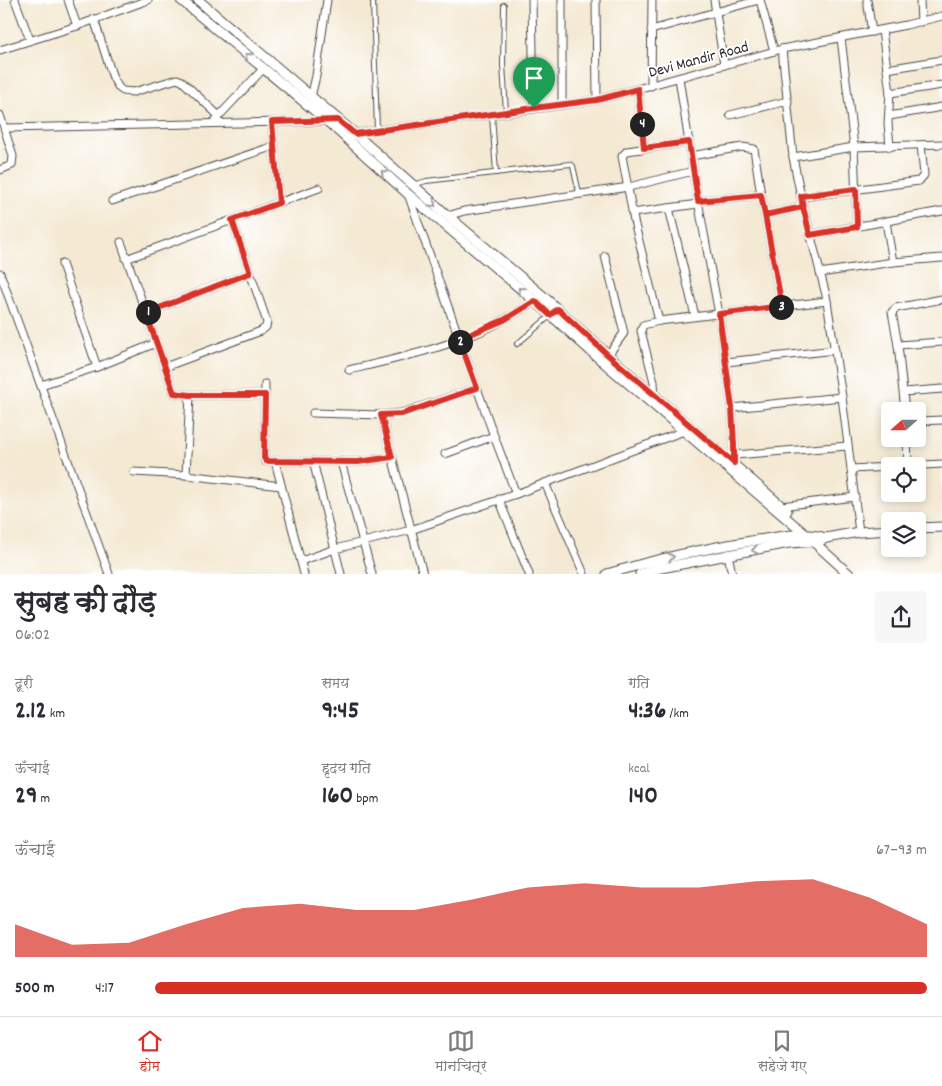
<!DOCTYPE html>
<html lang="hi">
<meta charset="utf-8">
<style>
body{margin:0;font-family:Dekko,"Playpen Sans Deva",sans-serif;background:#f7f7f7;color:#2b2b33;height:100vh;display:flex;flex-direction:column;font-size:19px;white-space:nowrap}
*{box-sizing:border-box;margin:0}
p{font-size:16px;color:#7c7c81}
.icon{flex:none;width:28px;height:28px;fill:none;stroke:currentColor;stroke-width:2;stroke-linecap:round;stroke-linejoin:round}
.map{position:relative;height:574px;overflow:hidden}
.drawer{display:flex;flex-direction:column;background:#fff;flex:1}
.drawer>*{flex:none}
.needle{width:32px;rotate:249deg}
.controls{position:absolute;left:881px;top:402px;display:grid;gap:10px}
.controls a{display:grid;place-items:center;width:45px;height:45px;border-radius:5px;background:#fff;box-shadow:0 2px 8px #0003;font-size:25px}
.pin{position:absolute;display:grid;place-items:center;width:42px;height:42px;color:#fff;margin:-51px -21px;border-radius:50% 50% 50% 0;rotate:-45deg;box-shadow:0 0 5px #0007}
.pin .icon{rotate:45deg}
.km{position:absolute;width:25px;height:25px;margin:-12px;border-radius:50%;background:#222;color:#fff;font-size:14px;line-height:25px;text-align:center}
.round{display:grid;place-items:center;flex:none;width:52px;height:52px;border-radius:5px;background:#f7f7f7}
.head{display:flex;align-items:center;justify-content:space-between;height:85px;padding:0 15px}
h1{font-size:28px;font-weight:800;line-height:38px}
.figures{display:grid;grid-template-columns:repeat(3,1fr);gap:8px;height:85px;padding:5px 15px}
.figures div{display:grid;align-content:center}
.figures b{font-size:25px;font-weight:800}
.figures small{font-size:14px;font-weight:400}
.figures p{font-size:14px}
.chart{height:140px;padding:10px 15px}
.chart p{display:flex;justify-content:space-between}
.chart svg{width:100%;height:90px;margin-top:5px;fill:#d93025;opacity:.7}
ul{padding:0 15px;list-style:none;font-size:16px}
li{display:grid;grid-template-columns:80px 60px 1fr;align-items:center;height:38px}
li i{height:12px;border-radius:6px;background:#d93025}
.menu{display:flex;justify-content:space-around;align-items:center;height:70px;border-top:1px solid #e1e1e2;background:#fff;font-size:14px;color:#7c7c81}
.menu a{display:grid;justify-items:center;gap:2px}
.menu .selected{color:#d93025}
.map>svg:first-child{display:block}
</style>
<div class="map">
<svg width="942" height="574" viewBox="0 0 942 574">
<rect width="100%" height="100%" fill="#fff"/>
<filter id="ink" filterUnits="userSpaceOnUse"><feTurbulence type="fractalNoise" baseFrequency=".02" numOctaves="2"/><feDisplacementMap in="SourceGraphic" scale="10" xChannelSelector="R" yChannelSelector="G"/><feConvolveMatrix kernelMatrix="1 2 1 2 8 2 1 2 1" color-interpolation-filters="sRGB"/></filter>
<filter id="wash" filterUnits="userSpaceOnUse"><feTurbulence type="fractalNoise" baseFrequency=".0096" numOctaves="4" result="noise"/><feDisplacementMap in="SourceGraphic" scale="20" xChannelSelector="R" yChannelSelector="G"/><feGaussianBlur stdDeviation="1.12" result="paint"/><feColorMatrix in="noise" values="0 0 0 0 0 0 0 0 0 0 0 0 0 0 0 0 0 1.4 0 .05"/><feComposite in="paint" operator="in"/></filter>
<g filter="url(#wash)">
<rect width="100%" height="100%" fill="#f4e9d3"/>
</g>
<g filter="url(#ink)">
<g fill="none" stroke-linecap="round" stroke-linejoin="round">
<g stroke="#494844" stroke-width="6">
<g id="service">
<path d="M373,0l4,130"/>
<path d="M504,5l-1,60 3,47"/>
<path d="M492,115l4,58"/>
<path d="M413,185l13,-4 144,-17 3,2 6,27"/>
<path d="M517,344l33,-28"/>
</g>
</g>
<g stroke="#494844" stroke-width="9">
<g id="minor">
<path d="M15,0l15,40"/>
<path d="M68,0l9,26"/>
<path d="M532,0l2,108"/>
<path d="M596,0l1,100"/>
<path d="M714,0l10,65"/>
<path d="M760,0l14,51"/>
<path d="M867,0l5,32"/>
<path d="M920,0l1,22"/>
<path d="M94,19l19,59 6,10 4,3 11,1 43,-13 5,2 37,35 -6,7"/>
<path d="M651,30l108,-30"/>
<path d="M882,30l8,63 -2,30 2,24"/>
<path d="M841,38l13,109 3,80"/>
<path d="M782,49l11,108 9,45 24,93 16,102 17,135"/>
<path d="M0,50l77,-24 71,-26"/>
<path d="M887,69l55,-9"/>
<path d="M679,78l19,123 21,113 13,94 2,37v18"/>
<path d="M651,86l1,-86"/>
<path d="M638,89l6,59"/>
<path d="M890,93l52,-8"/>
<path d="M311,97l5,-21 11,-76"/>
<path d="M562,105v-105"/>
<path d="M0,115l13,41 -1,9 -12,5"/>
<path d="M730,115l58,-14"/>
<path d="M219,116l44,-47"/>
<path d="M889,116l53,-9"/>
<path d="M272,122l7,81"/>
<path d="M6,128l322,-7"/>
<path d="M352,134l245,-34 185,-51 124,-24 36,-9"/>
<path d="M691,156l51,-9 12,2 7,46"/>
<path d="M793,157l61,-10 88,-3"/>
<path d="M408,194l86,242 22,58"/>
<path d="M801,197l118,-16 5,-6 -3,-30"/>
<path d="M112,201l162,-55"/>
<path d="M698,201l63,-6 4,20 38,-8"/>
<path d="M669,208l26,108"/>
<path d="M632,213l66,-9"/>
<path d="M765,215l17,92"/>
<path d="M448,216l16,-5 165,-24 64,-16"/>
<path d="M886,222l7,40"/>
<path d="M810,235l132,-24"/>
<path d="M121,242l53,151 16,2h75"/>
<path d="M605,256l19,77 -16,22"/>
<path d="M126,259l193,-71"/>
<path d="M62,264l35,103"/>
<path d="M0,273l109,301"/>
<path d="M820,273l73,-11 49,-4"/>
<path d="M146,313l104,-40"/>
<path d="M659,321l-25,-100 -12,-65 5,-5 62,-9"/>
<path d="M898,345l44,-3"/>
<path d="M726,362l109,-12"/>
<path d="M165,367l96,-36 5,-4 1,-5 -35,-102"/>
<path d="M349,370c51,-12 111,-25 156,-51 10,-5 20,-12 30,-18"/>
<path d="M265,384l-1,74 1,3 94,1 33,-5"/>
<path d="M41,385l56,-18 59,-24"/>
<path d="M904,392l38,-3"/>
<path d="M655,398l-1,-16 -13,-51 2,-6 16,-4 168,-20"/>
<path d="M732,408l110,-11"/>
<path d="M905,411l-7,-66 -6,-33 4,-4 46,-9"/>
<path d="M313,413l68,2 21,-2 75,-25"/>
<path d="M381,415l42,159"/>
<path d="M918,421l24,-1"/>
<path d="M907,439l1,27"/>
<path d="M445,454l49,-18"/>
<path d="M734,455l114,-9"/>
<path d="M275,461l29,113"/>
<path d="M313,461l28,113"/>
<path d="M341,462l31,112"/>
<path d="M905,466l37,-2"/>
<path d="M851,469l39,-2"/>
<path d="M134,472l52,3 95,11"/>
<path d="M186,475l4,-80"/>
<path d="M545,483l39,91"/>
<path d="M499,499l30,75"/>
<path d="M781,506l74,-9"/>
<path d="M728,554l4,20"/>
<path d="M301,561l34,-12 76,-19 105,-36 168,-63"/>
</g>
</g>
<g stroke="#494844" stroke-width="11">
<g id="tertiary">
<path d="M181,0l146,121 81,73 127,107 59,53 212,181 43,39"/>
<path d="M198,0l157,134 93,82 95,80 65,59 179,156"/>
<path d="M918,528l24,-1"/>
<path d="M607,574c49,-15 99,-26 150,-34 23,-3 46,-9 69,-2"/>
<path d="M640,574l21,-6 128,-25 31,-2 6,-3 33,-6 31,-2"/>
</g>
</g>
<use href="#service" stroke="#fff" stroke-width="4"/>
<use href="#minor" stroke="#fff" stroke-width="7"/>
<use href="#tertiary" stroke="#fff" stroke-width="9"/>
</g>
<defs><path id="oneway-chevron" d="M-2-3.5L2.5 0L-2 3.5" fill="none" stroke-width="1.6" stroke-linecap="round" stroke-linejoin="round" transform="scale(1.25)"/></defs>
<g stroke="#a0a0a0">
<use href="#oneway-chevron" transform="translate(248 56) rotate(-140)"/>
<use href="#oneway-chevron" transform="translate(384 173) rotate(-138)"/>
<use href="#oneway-chevron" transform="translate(433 204) rotate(42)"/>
<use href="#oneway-chevron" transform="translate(521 290) rotate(-140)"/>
<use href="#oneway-chevron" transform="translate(755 550) rotate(170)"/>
<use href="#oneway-chevron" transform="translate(671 557) rotate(-11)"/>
</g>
</g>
<g fill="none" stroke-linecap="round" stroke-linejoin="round" filter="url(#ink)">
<g stroke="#fff" stroke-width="10">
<path id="route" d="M534,108l-179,26 -17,-14 -66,2 7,81 -47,17 18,53 -104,40 28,80 16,2h75l-1,63 2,3 92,1 34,-5 -11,-42 21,-1 75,-26 -18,-49 45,-19 31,-19 15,14 8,-6 50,46 126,108v-18l-2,-37 -13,-94 63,-8 -17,-91 38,-8 -2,-11 55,-7 1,38 -47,8 -7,-28 -38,8 -4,-20 -63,6 -9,-59 -45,6 -6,-59 -41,11 -63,8"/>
</g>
<use href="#route" stroke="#d93025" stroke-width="6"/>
</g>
<g text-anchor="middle" stroke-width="4" stroke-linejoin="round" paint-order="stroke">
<g font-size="16" fill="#2b2b2b" stroke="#fff">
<text transform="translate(698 58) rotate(-15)" y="6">Devi Mandir Road</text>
</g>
</g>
</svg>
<div class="controls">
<a><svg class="needle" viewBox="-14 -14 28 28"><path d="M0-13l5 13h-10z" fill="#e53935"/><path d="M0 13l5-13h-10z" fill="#7c7c81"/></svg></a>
<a><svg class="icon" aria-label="locate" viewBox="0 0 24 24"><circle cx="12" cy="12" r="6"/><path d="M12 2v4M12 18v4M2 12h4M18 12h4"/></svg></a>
<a><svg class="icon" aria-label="layers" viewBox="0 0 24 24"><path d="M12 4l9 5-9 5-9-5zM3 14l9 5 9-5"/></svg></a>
</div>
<div class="pin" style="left:534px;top:108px;background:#1e9e55"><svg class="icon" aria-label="arrive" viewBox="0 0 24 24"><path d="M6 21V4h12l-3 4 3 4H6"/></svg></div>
<b class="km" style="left:148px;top:312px">1</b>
<b class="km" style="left:460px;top:342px">2</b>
<b class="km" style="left:781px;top:307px">3</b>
<b class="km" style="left:642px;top:124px">4</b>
</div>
<section class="drawer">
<div class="head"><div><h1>सुबह की दौड़</h1><p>06:02</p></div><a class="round"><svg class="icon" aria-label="share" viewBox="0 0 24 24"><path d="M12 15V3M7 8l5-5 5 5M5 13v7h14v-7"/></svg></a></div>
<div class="figures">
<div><p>दूरी</p><b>2.12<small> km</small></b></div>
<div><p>समय</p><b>9:45</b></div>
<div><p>गति</p><b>4:36<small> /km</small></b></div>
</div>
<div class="figures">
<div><p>ऊँचाई</p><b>29<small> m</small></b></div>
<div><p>हृदय गति</p><b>160<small> bpm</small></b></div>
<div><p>kcal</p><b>140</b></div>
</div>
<div class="chart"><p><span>ऊँचाई</span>67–93 m</p>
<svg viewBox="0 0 160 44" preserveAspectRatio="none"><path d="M0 44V28L10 38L20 37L30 28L40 20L50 18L60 21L70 21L80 16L90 10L100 8L110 10L120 10L130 7L140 6L150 15L160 28V44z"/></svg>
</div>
<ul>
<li><b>500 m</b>4:17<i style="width:100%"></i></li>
</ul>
</section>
<nav class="menu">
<a class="selected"><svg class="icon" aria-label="home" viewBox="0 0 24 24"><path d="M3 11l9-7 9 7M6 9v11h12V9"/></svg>होम</a>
<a><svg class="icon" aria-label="map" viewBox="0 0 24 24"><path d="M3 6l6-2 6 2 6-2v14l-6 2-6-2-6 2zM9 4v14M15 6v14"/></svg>मानचित्र</a>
<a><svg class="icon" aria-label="saved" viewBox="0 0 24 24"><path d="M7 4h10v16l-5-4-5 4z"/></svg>सहेजे गए</a>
</nav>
